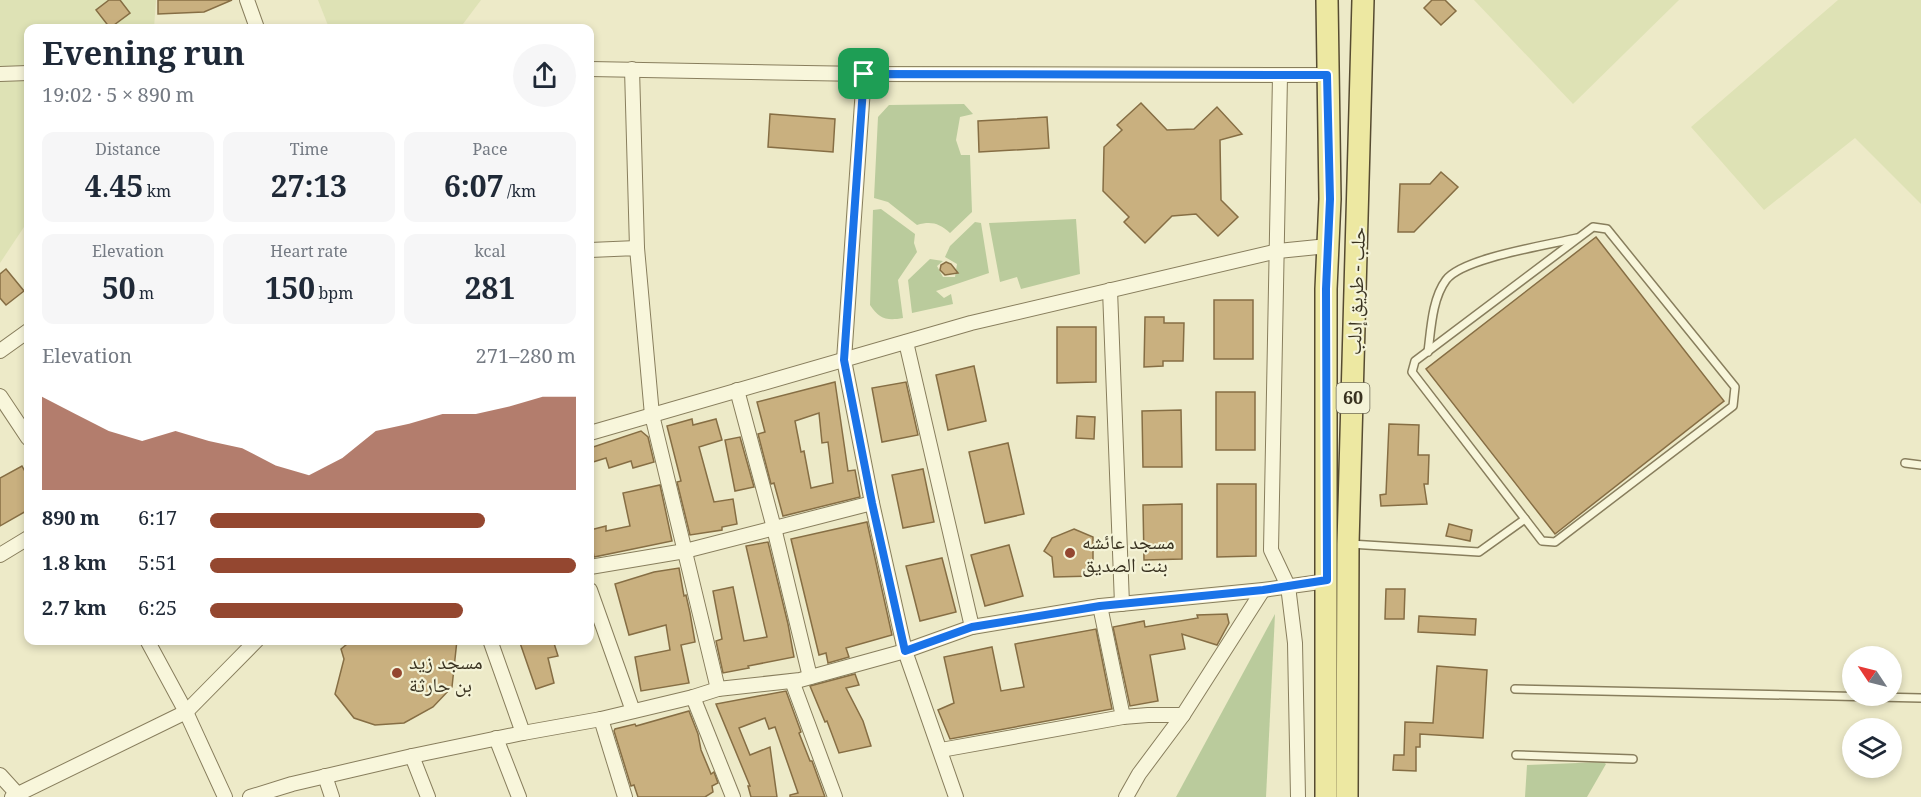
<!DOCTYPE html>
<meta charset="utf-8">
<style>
body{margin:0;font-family:Georgia,"Noto Naskh Arabic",serif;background:#f6f6f7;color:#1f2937;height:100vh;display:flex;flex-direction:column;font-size:22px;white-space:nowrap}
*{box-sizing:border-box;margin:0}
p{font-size:20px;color:#747a83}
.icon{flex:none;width:33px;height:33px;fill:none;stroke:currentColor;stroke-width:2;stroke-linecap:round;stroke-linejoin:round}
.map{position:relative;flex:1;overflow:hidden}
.sheet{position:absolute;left:24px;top:24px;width:570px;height:621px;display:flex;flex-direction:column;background:#fff;border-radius:12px;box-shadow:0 3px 9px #0003}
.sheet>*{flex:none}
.needle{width:39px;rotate:305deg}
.tools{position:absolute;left:1842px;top:646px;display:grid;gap:12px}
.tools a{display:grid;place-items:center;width:60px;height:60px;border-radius:50%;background:#fff;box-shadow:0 3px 9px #0003;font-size:30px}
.pin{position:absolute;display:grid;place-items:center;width:51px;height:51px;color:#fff;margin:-26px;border-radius:12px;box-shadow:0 3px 9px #0006}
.round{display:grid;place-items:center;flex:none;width:63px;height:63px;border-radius:32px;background:#f6f6f7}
.head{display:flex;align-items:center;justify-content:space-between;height:102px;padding:0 18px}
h1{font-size:33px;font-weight:800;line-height:45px}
.figures{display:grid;grid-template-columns:repeat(3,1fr);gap:9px;height:102px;padding:6px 18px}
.figures div{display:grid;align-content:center;border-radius:12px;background:#f6f6f7;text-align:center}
.figures b{font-size:30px;font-weight:800}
.figures small{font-size:16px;font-weight:400}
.figures p{font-size:16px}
.chart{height:168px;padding:12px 18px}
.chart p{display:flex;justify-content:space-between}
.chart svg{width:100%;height:108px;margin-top:6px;fill:#944730;opacity:.7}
ul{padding:0 18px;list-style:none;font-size:20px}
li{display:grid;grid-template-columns:96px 72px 1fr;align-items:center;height:45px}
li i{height:15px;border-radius:8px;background:#944730}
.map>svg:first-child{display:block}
</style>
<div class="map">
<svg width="1921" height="797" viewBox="0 0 1921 797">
<rect width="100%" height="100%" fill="#edeac8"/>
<g fill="#dee2b5">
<path d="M0,0h156l-2,28h-126v193l-28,42z"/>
<path d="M318,0h163l-21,28h-131z"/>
<path d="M1474,0h205l-106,104z"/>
<path d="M1838,0h83v204l-66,-66 -91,72 -73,-83z"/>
</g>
<g fill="#bacb9c">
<path d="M964,104l9,10 -13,3 -4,23 5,15h9l2,57 -22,21c-11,-10 -19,-12 -33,-8l-29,-23 -14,-4 4,-81 11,-12z"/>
<path d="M881,209l34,25 -1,9 3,9 -19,28 5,38c-16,3 -24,1 -33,-13l3,-95z"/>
<path d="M1076,219l4,55 -59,15 -4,-12 -17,5 -11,-59z"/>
<path d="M975,222l6,1 8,50 -53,18 8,7 7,-4 2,10 -41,9 -4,-33 22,-21 13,2 -6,5 6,11h12l2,-13 -12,-7 5,-11z"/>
<path d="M1275,614l-9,183h-90z"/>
<path d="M1603,762l3,2 -19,33h-62l2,-32z"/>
</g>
<g fill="#c9b07f" stroke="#866e44" stroke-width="1.5" fill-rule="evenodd">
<path d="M109,0h11l10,13 -20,15 -14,-18z"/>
<path d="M158,0h74l-28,12 -46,2z"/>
<path d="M1432,0h13l11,11 -15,14 -17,-17z"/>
<path d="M1141,103l26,27 27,-1 23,-22 25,27 -22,6 1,60 17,17 -20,19 -22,-22 -24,2 -27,27 -21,-21 5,-5 -26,-26 1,-44 18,-17 -5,-5z"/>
<path d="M770,114l65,5 -2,33 -65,-5z"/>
<path d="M1047,117l2,31 -70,4 -1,-31z"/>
<path d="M1441,172l17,15 -44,45h-16l2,-48h30z"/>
<path d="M1596,237l128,164 -169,133 -129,-165z"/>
<path d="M946,262l5,2 7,9 -13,2 -5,-5 1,-5z"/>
<path d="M6,269l18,22 -18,14 -6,-7v-24z"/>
<rect x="1214" y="300" width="39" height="59"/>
<path d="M1145,317h19v6h20l-1,38h-20v5l-19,1z"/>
<path d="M1057,327h39v55l-39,1z"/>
<path d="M974,366l12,55 -38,9 -12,-55z"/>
<path d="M835,382l13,89 7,-1 5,27 -77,19 -9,-33 -3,1 -13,-50 7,-2 -8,-30zM819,413l3,30 6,-1 5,41 -22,5 -7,-37 -3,1 -6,-31z"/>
<path d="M906,382l12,53 -36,7 -10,-54z"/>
<rect x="1216" y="392" width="39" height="58"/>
<path d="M1181,410l1,57h-39l-1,-56z"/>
<path d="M1077,416l18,1 -1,22 -18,-1z"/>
<path d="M692,419l1,6 23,-6 6,21 -23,7 15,55 19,-3 4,25 -15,3v3l-32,5 -13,-53 4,-1 -14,-55z"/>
<path d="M1389,424l30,1 -1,30h11l-1,29h-4l3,20 -46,2 -1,-11 6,-1z"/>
<path d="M641,431l7,6 6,25 -21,6 -2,-7 -22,7 -3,-10 -16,5v-15z"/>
<path d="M740,437l14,50 -19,4 -10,-51z"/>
<path d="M1008,443l16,71 -39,9 -16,-71z"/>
<path d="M22,466l6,11v33l-28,16v-48z"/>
<path d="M923,469l11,53 -31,6 -11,-53z"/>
<path d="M1217,484h39v72l-39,1z"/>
<path d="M660,485l12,56 -78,16 -4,-27 16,-4v5l24,-5 -7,-33z"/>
<path d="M1182,504v55l-38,1 -1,-55z"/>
<path d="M867,522l25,113 -46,13 3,9 -21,6 -2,-10 -7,2 -28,-116z"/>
<path d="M1449,524l23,6 -2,11 -24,-5z"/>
<path d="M1074,529l19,8v39l-39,1 -2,-20 -8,-6 8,-13z"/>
<path d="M768,542l20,82 6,33 -46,9 1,2 -26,5 -7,-32 6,-2 -9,-48 20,-4 11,54 23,-4 -21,-91z"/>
<path d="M1009,545l14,51 -38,10 -14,-51z"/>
<path d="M942,558l14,54 -36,9 -14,-55z"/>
<path d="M679,568l5,28 2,-1 4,18 5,29 -14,3 8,38 -48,8 -6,-34 35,-7 -4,-25 -37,10 -14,-51 39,-12z"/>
<path d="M1386,589h19l-1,30h-19z"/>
<path d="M1227,614l2,9 -12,22 -35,-11 3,15 -35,6 8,46 -28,5 -17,-79 31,-6 1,6 53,-9 -1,-3z"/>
<path d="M1419,616l57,3 -1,16 -57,-3z"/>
<path d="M1096,629l16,80 -162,30 -12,-29 16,-7 -10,-46 48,-10 9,44 23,-4 -9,-43z"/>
<path d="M352,640h105l-5,47 -19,20 -29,16 -29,2 -21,-7 -19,-24 9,-35 -3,-10z"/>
<path d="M519,640h34l5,16 -10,2 6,25 -18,6z"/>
<path d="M1437,666l50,4 -4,68 -63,-4v13h-4v24l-23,-1 1,-15h10l1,-33 28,1z"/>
<path d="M855,674l4,11 -13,3 17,33 8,25 -32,7 -12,-32 -2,1 -15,-36z"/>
<path d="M786,691l15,41 -2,1 11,28h2l13,36h-35v-2l8,-2 -23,-66 -6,2 -4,-11 -26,10 11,27 20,-8 7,50h-26l-3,-11h2l-34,-82z"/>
<path d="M689,711l9,23 3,16 10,24 3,-2 4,11 -6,3 1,6 -8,5h-67l-4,-12 -3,1 -17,-55 1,-2 20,-5 1,2z"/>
</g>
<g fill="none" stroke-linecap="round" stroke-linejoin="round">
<g stroke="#887e5d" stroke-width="10">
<g id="service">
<path d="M1593,227l14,2 128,158 -2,19 -178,136 -13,-1 -130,-169 3,-11z"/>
<path d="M1428,352c3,-23 4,-53 18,-72 16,-22 102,-35 131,-42"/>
<path d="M1905,463l16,2"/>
<path d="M1350,544l129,8 46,-33"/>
<path d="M1515,689l406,9"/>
<path d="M1516,755l117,4"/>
</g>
</g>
<g stroke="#887e5d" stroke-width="16">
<g id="minor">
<path d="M247,0l10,28"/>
<path d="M590,69l274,5 463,1"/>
<path d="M632,69l5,179"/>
<path d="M0,74l28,-1"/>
<path d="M864,74l-20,286 28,143 33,148 51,146"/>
<path d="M1280,76l-9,474 17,36 7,57 3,154"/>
<path d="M590,250l47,-2 15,167 66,274"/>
<path d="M1110,290l12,314"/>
<path d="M906,342l66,285"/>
<path d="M0,351l28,-20"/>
<path d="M737,390l37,138 36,149"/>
<path d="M0,396l28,42"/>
<path d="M590,433l381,-110 307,-72 50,-5"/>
<path d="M0,555l28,-17"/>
<path d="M590,567l95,-16 187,-48"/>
<path d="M590,590l43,121"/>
<path d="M1100,606l23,111"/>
<path d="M147,640l39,72 39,85"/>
<path d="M490,640l33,93"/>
<path d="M792,681l43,116"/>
<path d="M693,697l40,100"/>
<path d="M601,719l24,78"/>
<path d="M496,738l23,59"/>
<path d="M941,750l182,-33 25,-2h35"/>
<path d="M412,756l16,41"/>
<path d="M0,775l20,22"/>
<path d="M325,776l7,21"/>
<path d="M12,797l174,-85 71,-72"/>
<path d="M250,797l42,-13 120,-28 111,-23 78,-14 92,-22 25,-8 82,-9 105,-29 67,-24 128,-21 163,-16 64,-9"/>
<path d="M1126,797l13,-23 44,-59 80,-125"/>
</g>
</g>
<g stroke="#564b31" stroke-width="24">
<g id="primary">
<path d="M1326,797v-508l4,-90 -3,-199"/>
<path d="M1347,797l1,-253 15,-544"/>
</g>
</g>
<use href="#service" stroke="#f8f6db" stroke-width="7"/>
<use href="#minor" stroke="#f8f6db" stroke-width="14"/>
<use href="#primary" stroke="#ede8a2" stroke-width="21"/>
</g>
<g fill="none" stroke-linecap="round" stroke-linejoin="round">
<g stroke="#fff" stroke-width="12">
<path id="route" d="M864,74l463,1 3,124 -4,90 1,291 -64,10 -163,16 -128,21 -67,24 -33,-148 -28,-143z"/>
</g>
<use href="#route" stroke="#1a73e8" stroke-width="8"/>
</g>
<g fill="#944730" stroke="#f4f3d7" stroke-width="2">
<circle cx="1070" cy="553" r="6"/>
<circle cx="397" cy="673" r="6"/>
</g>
<g text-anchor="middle" stroke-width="4.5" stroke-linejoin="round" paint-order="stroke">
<rect fill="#f4f3d7" stroke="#716c57" stroke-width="1.5" x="1336.5" y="383" width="33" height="30" rx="4.5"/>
<g font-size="18" font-weight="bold" fill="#393220">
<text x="1353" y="404">60</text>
</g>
<g font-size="20" fill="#393220" stroke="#f4f3d7">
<text transform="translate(1356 291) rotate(-88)" y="7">حلب - طريق إدلب</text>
</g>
<g font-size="20" fill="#393220" stroke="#f4f3d7" text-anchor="start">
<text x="1082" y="549">مسجد عائشه<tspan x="1082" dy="23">بنت الصديق</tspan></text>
<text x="409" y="669">مسجد زيد<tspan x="409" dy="23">بن حارثة</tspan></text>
</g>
</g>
</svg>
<div class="tools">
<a><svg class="needle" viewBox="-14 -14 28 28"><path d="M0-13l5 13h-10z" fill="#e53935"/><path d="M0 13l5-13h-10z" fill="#747a83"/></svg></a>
<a><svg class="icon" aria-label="layers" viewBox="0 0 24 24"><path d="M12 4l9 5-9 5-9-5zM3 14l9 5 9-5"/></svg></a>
</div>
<div class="pin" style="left:864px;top:74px;background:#1e9e55"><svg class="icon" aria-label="arrive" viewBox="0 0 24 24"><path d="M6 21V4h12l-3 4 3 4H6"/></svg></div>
<section class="sheet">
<div class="head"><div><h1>Evening run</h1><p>19:02 · 5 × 890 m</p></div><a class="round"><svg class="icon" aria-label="share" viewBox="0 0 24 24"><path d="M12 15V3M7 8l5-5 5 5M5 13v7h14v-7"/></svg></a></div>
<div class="figures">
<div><p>Distance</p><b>4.45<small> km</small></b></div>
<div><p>Time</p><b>27:13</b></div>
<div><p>Pace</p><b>6:07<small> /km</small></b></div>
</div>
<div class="figures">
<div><p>Elevation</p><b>50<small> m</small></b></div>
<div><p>Heart rate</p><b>150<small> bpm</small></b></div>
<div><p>kcal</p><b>281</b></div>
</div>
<div class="chart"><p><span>Elevation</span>271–280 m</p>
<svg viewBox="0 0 160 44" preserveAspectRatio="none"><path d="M0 44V6L10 13L20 20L30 24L40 20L50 24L60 27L70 34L80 38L90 31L100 20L110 17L120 13L130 13L140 10L150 6L160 6V44z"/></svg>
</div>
<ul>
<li><b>890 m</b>6:17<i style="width:75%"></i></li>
<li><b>1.8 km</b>5:51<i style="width:100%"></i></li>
<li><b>2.7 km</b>6:25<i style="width:69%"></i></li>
</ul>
</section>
</div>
